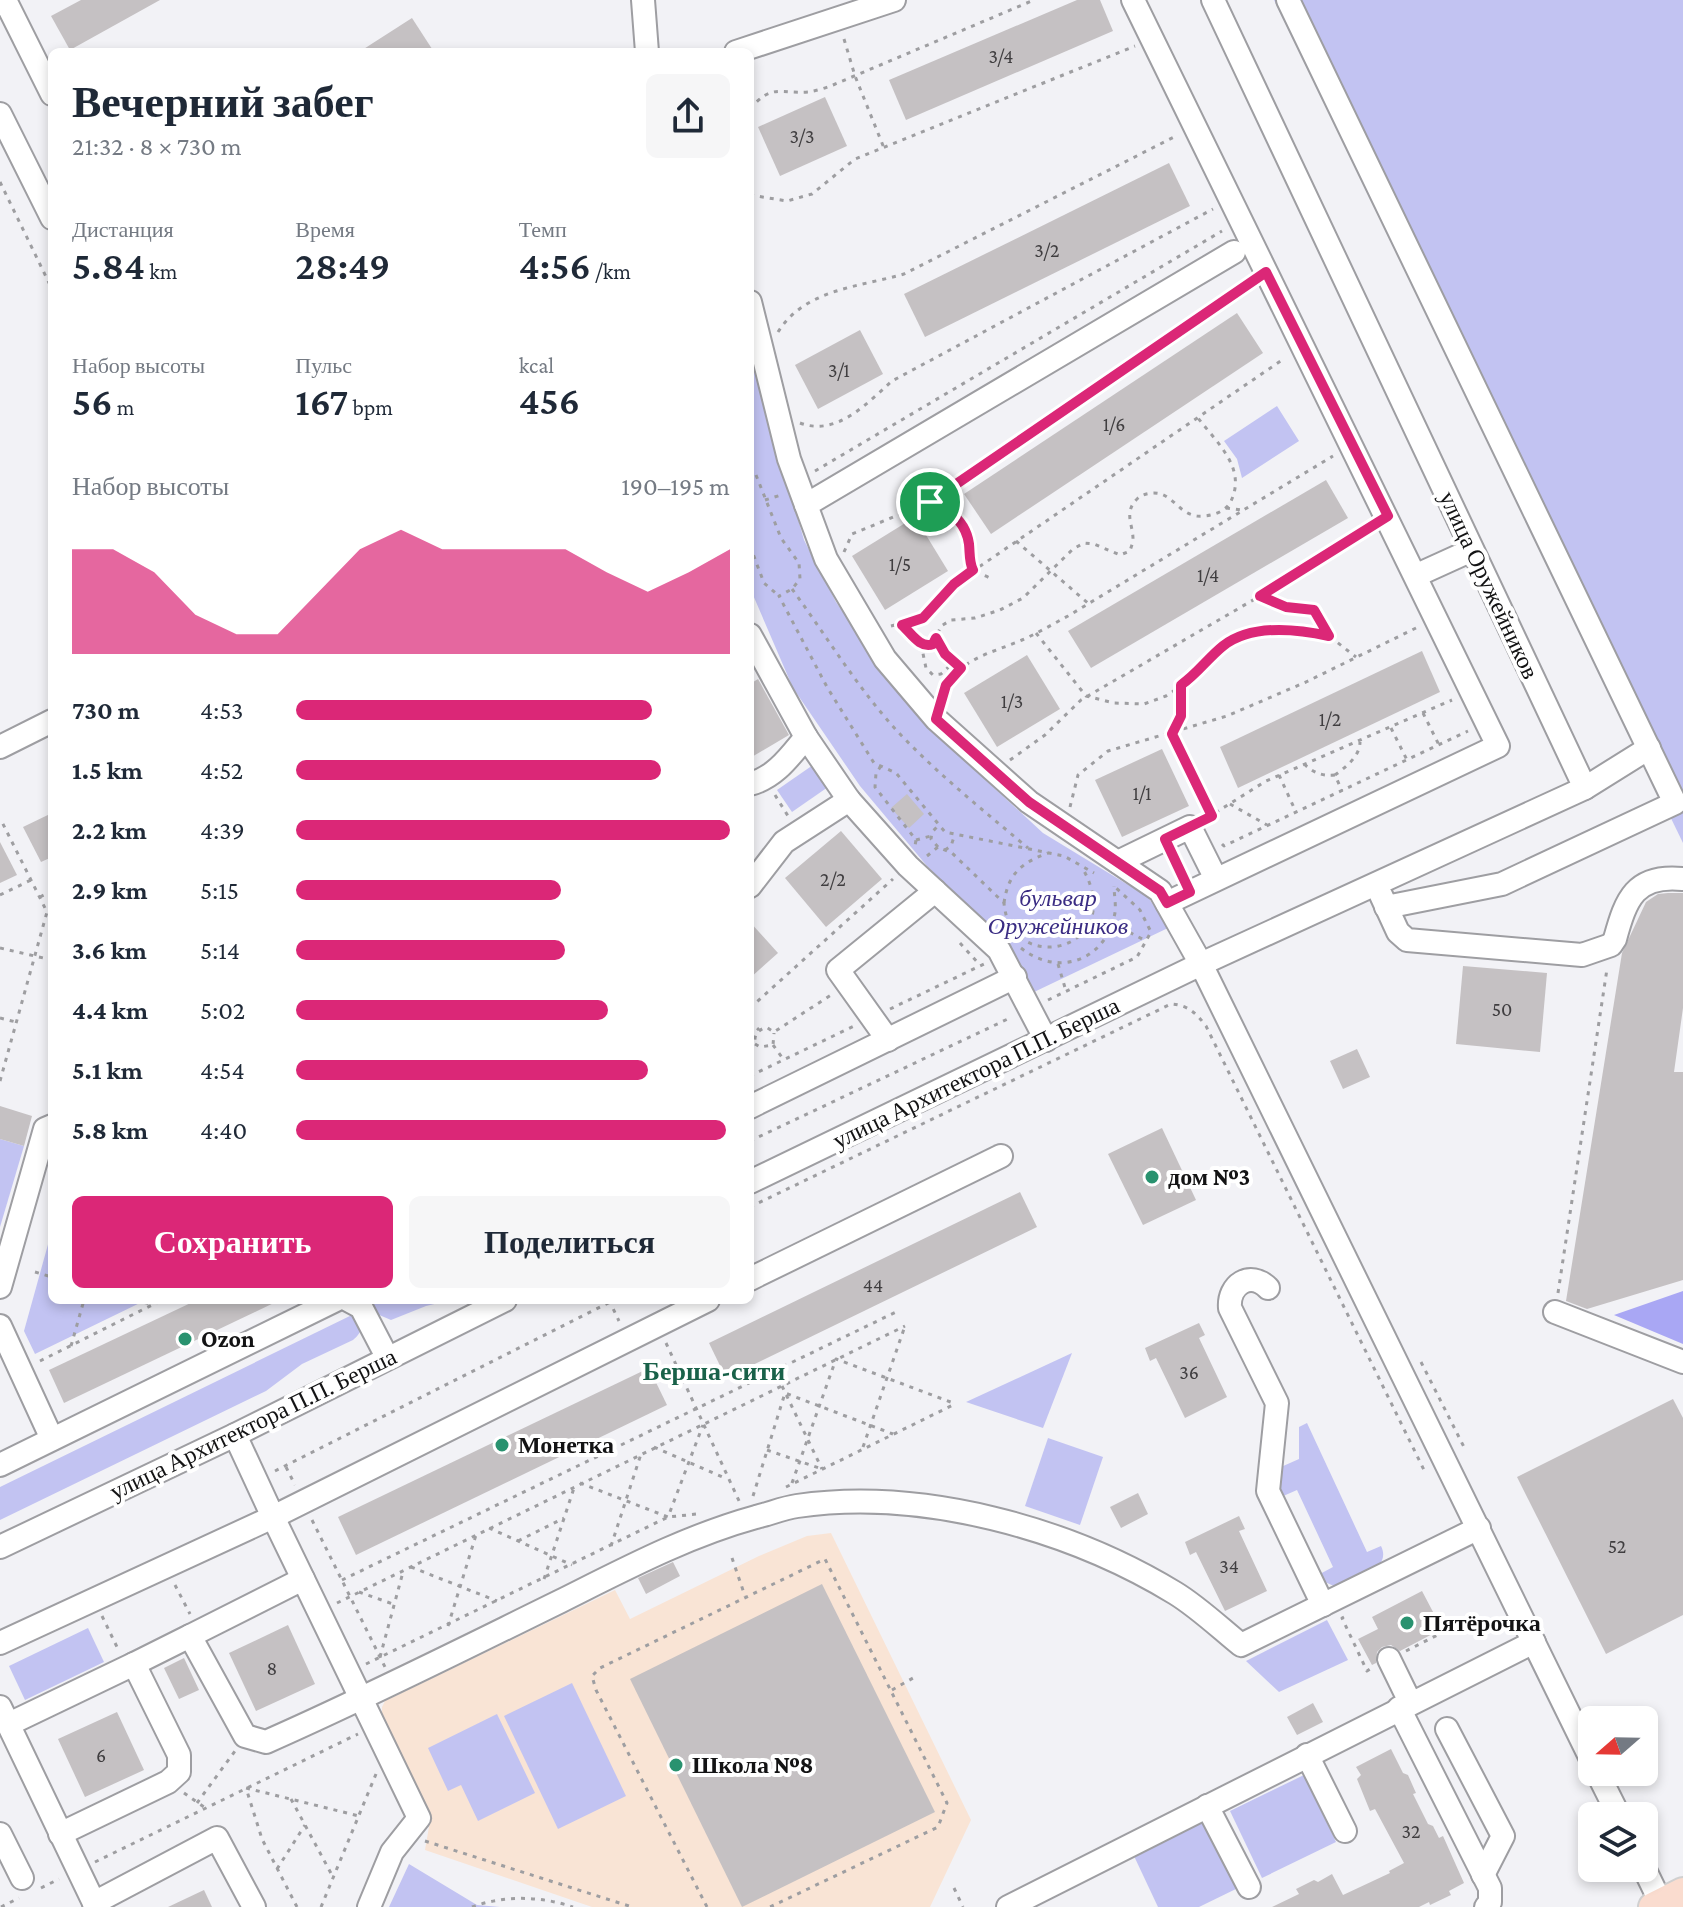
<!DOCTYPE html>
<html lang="ru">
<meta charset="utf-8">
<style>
body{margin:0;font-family:"Crimson Pro",serif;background:#f6f6f7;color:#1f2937;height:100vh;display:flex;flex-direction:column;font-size:30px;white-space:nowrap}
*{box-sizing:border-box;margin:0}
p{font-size:26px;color:#747a83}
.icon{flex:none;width:44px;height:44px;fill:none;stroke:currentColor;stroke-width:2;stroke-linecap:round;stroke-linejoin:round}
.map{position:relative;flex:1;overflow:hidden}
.panel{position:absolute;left:48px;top:48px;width:706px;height:1256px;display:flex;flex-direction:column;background:#fff;border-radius:12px;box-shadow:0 4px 12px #0003}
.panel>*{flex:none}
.needle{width:52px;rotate:250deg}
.buttons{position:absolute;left:1578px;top:1706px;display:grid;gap:16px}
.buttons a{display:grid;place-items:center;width:80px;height:80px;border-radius:12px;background:#fff;box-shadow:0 4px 12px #0003;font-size:40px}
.pin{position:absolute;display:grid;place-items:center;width:68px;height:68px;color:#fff;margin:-34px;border:4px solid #fff;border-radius:50%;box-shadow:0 2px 8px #0007}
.round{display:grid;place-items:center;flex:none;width:84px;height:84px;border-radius:12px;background:#f6f6f7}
.headline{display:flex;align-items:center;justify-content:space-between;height:136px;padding:0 24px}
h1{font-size:44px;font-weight:600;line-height:60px}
.stats{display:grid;grid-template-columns:repeat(3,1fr);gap:12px;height:136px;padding:8px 24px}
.stats div{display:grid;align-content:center}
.stats b{font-size:40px;font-weight:600}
.stats small{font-size:22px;font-weight:400}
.stats p{font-size:22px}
.chart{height:224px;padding:16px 24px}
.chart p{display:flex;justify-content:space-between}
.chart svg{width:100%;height:144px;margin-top:8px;fill:#db2777;opacity:.7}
.cta{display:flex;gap:16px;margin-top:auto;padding:16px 24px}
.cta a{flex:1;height:92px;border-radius:12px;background:#db2777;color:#fff;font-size:32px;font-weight:600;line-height:92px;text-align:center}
.cta a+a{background:#f6f6f7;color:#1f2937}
ul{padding:0 24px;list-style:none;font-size:26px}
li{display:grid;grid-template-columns:128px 96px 1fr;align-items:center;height:60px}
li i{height:20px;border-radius:10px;background:#db2777}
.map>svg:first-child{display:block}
</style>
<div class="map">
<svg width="1683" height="1907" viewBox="0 0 1683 1907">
<rect width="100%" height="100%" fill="#f2f2f6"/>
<path fill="#f9e4d5" d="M831,1533l140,287 -41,87h-338l-167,-57 6,-35 -49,-99v-9l3,-6 230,-111 15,29 129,-63 48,-20z"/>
<g fill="#c2c3f2">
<path d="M1274,0h409v843z"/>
<path d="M750,351l54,189 32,62 61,88 67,70 79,73 105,64 20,31 -136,65 -23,-47 -82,-80 -67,-80 -67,-98 -43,-100z"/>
<path d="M1277,406l22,35 -57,37 -5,-19 -13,-18z"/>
<path d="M813,765l15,22 -36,25 -15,-22z"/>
<path d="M0,1139l24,7 -24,81z"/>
<path d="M52,1230v70h94l-111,54 -11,-23z"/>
<path d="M372,1300h79l-25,6 -35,14 -14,-6z"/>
<path d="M356,1313c6,12 8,18 -3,27l-51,24 -36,27 -266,129v-33z"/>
<path d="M1072,1353l-29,75 -77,-26z"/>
<path d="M1307,1423l60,129 14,-6c12,24 -28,33 -45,41l-11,-5 -7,-7 15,-8 -36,-77 -16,7 -2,-5 2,-25 18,-8v-32z"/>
<path d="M1048,1438l55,19 -23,68 -55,-19z"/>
<path d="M1327,1620l21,40 -69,32 -33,-31z"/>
<path d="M88,1628l16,34 -79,38 -16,-34z"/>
<path d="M572,1683l54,113 -68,33 -54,-113z"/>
<path d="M497,1714l38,79 -57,28 -17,-36 -13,6 -20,-43z"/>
<path d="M1304,1775l32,67 -74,36 -32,-67z"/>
<path d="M1208,1820l32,67 -41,20h-41l-24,-51z"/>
<path d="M409,1864l68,41 23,2h-111z"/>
</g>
<path fill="#a9a7f4" d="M1683,1291v53l-69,-29z"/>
<g fill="#c5c1c3">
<path d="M81,0h79l-90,50 -19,-34z"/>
<path d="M1077,0h23l13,31 -207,89 -17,-40z"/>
<path d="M412,18l22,34h-75z"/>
<path d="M825,97l22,49 -67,30 -22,-49z"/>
<path d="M1169,163l21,43 -265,131 -21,-43z"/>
<path d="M1237,313l26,40 -272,181 -27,-40z"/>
<path d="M860,330l23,44 -65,35 -23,-44z"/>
<path d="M1326,480l22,38 -257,150 -23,-37z"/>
<path d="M915,517l33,54 -63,39 -33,-54z"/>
<path d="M1422,651l18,41 -202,96 -18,-41z"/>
<path d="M1027,655l33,54 -63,38 -33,-54z"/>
<path d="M758,679l31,56 -39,23v-74z"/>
<path d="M1162,749l27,57 -67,31 -27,-57z"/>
<path d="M907,794l17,20 -15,14 -18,-20z"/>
<path d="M52,813v44l-11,5 -18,-35z"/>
<path d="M841,831l41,48 -56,48 -41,-49z"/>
<path d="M0,842l17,33 -17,8z"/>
<path d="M1668,893h15v115l-9,64h9v208l-96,29 -21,-8 56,-348 24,-51 12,-8z"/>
<path d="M750,922l28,31 -28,25z"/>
<path d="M1463,966l84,7 -7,79 -84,-8z"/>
<path d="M1357,1049l13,28 -27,12 -13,-28z"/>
<path d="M0,1106l32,10 -8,30 -24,-7z"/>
<path d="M1162,1128l34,72 -53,25 -35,-71z"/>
<path d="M1020,1192l17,35 -311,151 -17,-35z"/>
<path d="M197,1300h83l-216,103 -15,-33z"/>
<path d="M1199,1323l6,12 -6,3 28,59 -42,21 -29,-60 -6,3 -5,-13z"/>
<path d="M649,1368l18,37 -311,150 -18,-38z"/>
<path d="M1673,1399l10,19v197l-77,39 -89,-177z"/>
<path d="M1138,1493l10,21 -27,14 -11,-21z"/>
<path d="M1239,1516l6,13 -6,2 28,60 -42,20 -29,-59 -6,3 -5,-13z"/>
<path d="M673,1562l7,14 -34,18 -8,-16z"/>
<path d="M822,1584l113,228 -193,95 -112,-228z"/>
<path d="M1422,1591l20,38 -42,22 -9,-6 -9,2 -5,5 -1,11 -4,2 -14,-26 20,-10 -6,-12z"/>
<path d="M288,1625l27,59 -59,27 -27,-58z"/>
<path d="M184,1658l15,32 -20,9 -15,-31z"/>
<path d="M1313,1703l10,19 -26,13 -10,-18z"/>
<path d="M117,1712l27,58 -59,27 -27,-58z"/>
<path d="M1391,1749l12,24 5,2 8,18 -3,1 15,30 5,2 6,12 4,-2 21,47 -15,8 2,4 -21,10 -1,-3 -10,5h-147l27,-13 -3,-5 18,-9 4,2 14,-8 11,21 47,-22 -1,-2 15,-8 -29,-54 -5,2 -13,-32 4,-4 -5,-8z"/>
<path d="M204,1890l8,17h-44z"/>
</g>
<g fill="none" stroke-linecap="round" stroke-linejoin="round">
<g stroke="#9e9ea2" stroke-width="26">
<g id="minor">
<path d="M5,0l47,94"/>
<path d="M643,0l4,52"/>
<path d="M1133,0l365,746 -331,157"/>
<path d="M1288,0l387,803 -173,81 -116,23"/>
<path d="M736,52l158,-52"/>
<path d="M0,114l52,104"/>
<path d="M1234,252l-428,253 20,54 59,100 51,60 93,83 131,89 41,73 391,797"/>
<path d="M750,302l39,157 17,46"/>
<path d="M1417,575l55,-25"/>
<path d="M750,635l56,102 43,63 59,66 91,84 47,90"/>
<path d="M0,747l52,-26"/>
<path d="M750,784c26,-7 40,-28 56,-47"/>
<path d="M1585,788l64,-40"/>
<path d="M1118,862l72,-35 26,52"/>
<path d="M750,886l34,-44 65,-42"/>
<path d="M1381,895l17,37 9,8 175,15 29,-10 4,-6c11,-40 20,-65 68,-60"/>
<path d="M888,1040l-50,-70 97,-79"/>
<path d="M750,1107l265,-130"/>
<path d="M750,1182l451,-218 384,-176 -372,-788"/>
<path d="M750,1279l251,-123"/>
<path d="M0,1287l45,-158 7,-3"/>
<path d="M1268,1288c-18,-18 -40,-3 -38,20l47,95 -9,88 55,114"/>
<path d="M348,1300l13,7 26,50"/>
<path d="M1555,1312l128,50"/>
<path d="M0,1326l52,113"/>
<path d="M0,1465l336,-165"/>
<path d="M0,1547l235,-112 270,-135"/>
<path d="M303,1579l-113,57 55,100 21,6c100,-44 197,-93 295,-141 64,-32 126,-65 195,-84 13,-3 27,-9 41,-11 125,-18 271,22 378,87 23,14 45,35 66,52l238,-117"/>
<path d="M0,1643l273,-126 -38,-82"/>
<path d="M1389,1659l21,43"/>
<path d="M134,1664l56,-28"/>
<path d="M0,1707l96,200"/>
<path d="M1399,1708l91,180v14l-4,5"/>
<path d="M9,1724l125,-60 45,91v17l-11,10 -108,52"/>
<path d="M1447,1729l56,107 -20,39"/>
<path d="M1307,1755l38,76"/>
<path d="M1597,1772l22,44"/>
<path d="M1207,1806l42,81"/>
<path d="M0,1834l22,44"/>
<path d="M1644,1868l17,35"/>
<path d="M94,1903l123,-65 37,69"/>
<path d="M369,1907l23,-55 27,-34 -146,-301 435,-217"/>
<path d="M1008,1907l526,-265"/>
</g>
</g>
<g stroke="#d0d0d0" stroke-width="32">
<path id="major" d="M1653,1907l30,-15"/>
</g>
<g stroke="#9e9ea1" stroke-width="3" stroke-dasharray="4 6" stroke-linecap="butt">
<path d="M844,39l11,37 29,72"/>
<path d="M750,109c22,-26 30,-15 58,-17 8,-1 17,-4 25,-7l201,-85"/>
<path d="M0,182l52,107"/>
<path d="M750,195l37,6 25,-7 43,-35 280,-113"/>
<path d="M778,332c27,-43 81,-45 126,-58l272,-138"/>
<path d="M800,423c37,14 67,-20 92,-42l321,-172"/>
<path d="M815,471l407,-240"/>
<path d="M756,475l25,63 18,25 1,16 -8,10 -13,7 48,91 47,76 22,10 49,59 119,24 30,17"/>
<path d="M765,500l16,-5"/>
<path d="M930,502c22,8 37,22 39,47 0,6 -1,15 3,20 4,4 12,6 18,9"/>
<path d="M1226,508l16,2"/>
<path d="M1016,541l73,63"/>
<path d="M750,546l14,37 15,13"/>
<path d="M844,552l8,-18 78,-32 320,-219"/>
<path d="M792,589c35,48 67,101 107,144 40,42 85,78 129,115"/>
<path d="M1262,597l24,10 28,3 15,26"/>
<path d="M902,625c9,8 19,23 31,19l8,-18 10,-6 24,-2 25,-8 23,-12 50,-49 11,-6 10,1 26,11 10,-4c1,-4 3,-8 3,-12 0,-15 -10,-27 5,-41 6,-5 16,-6 23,-4 14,5 20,20 36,22 12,1 27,-3 33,-13 18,-34 -13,-60 -32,-85"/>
<path d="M891,626l32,-8 31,-34 331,-226"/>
<path d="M1036,633l50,63 28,7 30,1 22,-8 18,-12 41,-40 29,-12 48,-2 27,6 27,21"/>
<path d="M936,638l9,16 16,14"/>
<path d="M921,644l5,24 7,7 8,-1 13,-12"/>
<path d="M1181,687v29l-9,18 40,82"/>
<path d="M943,697c11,-38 47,-43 79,-57 16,-7 31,-16 46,-24l265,-160"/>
<path d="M1423,713l16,32"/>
<path d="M1391,728l16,32"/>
<path d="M1010,760l35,-25 36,-35 179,-104 109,-68"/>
<path d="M1304,764c10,9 17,12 31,11l7,16"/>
<path d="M881,766l-5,7 -1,14 41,53 -1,6"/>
<path d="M1279,775l17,37"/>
<path d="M1335,775c11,-8 25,-19 25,-33"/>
<path d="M775,795l13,21"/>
<path d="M1230,804l37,21"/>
<path d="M1070,807l8,-32 30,-24 119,-35 79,-34 110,-54"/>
<path d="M1207,818l59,-37 186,-81"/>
<path d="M916,840l15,-4"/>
<path d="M1222,844l2,2 244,-115"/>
<path d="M938,847l-7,-8 1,-7 7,-7"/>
<path d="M945,850l6,-4 4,-12"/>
<path d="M927,856l11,-9 14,6 52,50c6,75 125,48 79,-34"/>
<path d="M1173,857l9,19"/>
<path d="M0,895l31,-15"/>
<path d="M40,897l12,-6"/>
<path d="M1004,903c4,-29 17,-40 44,-50"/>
<path d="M1112,923l34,18"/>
<path d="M960,943l19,21"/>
<path d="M0,948l52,12"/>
<path d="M1021,948c35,28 82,15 93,-31 3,-9 0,-22 0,-31"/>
<path d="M1058,964l8,27"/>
<path d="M1048,1000l89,-43 14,-25 -11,-22 -26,-24"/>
<path d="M750,1008l143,-129"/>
<path d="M890,1009l94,-45"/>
<path d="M0,1018l16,4"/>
<path d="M750,1021l9,9"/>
<path d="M755,1044l5,3 13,-2 1,-12"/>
<path d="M773,1045l11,15"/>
<path d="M750,1047l5,-3c-1,-9 2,-13 11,-17l8,5 57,-37"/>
<path d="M750,1076l104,-50"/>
<path d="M0,1081l47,-169 -46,-92"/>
<path d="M750,1141l262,-124"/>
<path d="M750,1207l421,-203c17,1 25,9 35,22l219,446"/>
<path d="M50,1222h2"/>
<path d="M35,1272l17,5"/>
<path d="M1558,1293l49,-324"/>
<path d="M135,1300l16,4"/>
<path d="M609,1300l10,21"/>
<path d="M666,1343l74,160"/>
<path d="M71,1346l13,-46"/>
<path d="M40,1361l122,-61"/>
<path d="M1421,1362l45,89"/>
<path d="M782,1386l40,83"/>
<path d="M654,1447l73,32"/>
<path d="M863,1447l42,-121"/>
<path d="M767,1450l55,19"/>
<path d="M286,1467l9,18"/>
<path d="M275,1471l335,-169"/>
<path d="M580,1483l88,34 35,-92"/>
<path d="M792,1483l44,-124 120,45"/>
<path d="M786,1487l169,-83"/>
<path d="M753,1496l32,-103 108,41"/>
<path d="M312,1520l73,147"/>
<path d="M489,1528l83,37"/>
<path d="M518,1541l46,-23"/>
<path d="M611,1546l30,-92"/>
<path d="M732,1558l13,38"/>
<path d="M411,1567l86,34"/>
<path d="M544,1579l30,-91"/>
<path d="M342,1580l556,-269"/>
<path d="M175,1585l15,29"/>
<path d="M359,1592l34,12"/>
<path d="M337,1603l568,-277"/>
<path d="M102,1616l16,33"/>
<path d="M1344,1617l-2,1 25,53 3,-2"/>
<path d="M448,1626l28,-91"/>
<path d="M1406,1651l57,-29"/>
<path d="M380,1657l23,-85"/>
<path d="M366,1664l302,-147 29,-3"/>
<path d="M892,1690l21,-12"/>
<path d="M184,1793l20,14"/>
<path d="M291,1799l42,78"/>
<path d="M197,1803l38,-52"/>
<path d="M425,1841l207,66"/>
<path d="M95,1862l263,-128"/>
<path d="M277,1869l28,-44"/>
<path d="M41,1888l18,-9"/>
<path d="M954,1888l9,19"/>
<path d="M1,1907l18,-9"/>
<path d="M297,1907l-35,-68 -16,-51 113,28"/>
<path d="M321,1907l55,-133"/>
<path d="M472,1907c32,-12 69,-11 101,0"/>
<path d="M707,1907l-111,-217 -4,-14 8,-8 225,-109 122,244 -9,24 -168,80"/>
</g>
<use href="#minor" stroke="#fff" stroke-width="22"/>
<use href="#major" stroke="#fadccf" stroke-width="28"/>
</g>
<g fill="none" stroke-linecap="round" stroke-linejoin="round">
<g stroke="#fff" stroke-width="16">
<path id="route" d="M1266,272l122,244 -128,80 26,11 28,3 15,26c-32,-7 -78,-12 -106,10 -15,12 -26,28 -42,39v31l-9,18 40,82 -47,23 25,53 -23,11 -7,-12 -131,-89 -93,-83 10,-34 15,-17 -16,-14 -9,-16 -3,6c-13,5 -22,-11 -31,-19l21,-7 31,-34 19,-14c-4,-8 -3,-16 -4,-26 -3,-22 -20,-35 -39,-42z"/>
</g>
<use href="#route" stroke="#db2777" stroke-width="10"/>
</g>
<g fill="#29926f" stroke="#fff" stroke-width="3">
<circle cx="1152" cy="1177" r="8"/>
<circle cx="185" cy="1339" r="8"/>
<circle cx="502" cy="1445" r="8"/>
<circle cx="1407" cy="1623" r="8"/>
<circle cx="676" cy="1765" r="8"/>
</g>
<g text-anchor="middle" stroke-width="8" stroke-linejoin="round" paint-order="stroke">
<g font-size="20" fill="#403e40">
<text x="1001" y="63">3/4</text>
<text x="802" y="143">3/3</text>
<text x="1047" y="257">3/2</text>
<text x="839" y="377">3/1</text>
<text x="1114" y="431">1/6</text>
<text x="900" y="571">1/5</text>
<text x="1208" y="582">1/4</text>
<text x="1012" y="708">1/3</text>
<text x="1330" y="726">1/2</text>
<text x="1142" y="800">1/1</text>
<text x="833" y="886">2/2</text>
<text x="1502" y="1016">50</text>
<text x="873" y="1292">44</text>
<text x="1189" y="1379">36</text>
<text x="1617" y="1553">52</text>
<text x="1229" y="1573">34</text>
<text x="272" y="1675">8</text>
<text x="101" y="1762">6</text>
<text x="1411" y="1838">32</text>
</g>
<g font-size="24" fill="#131314" stroke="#fff">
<text transform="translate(1489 585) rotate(65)" y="8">улица Оружейников</text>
<text transform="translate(976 1073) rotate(-26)" y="8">улица Архитектора П.П. Берша</text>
<text transform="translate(253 1424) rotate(-26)" y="8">улица Архитектора П.П. Берша</text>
</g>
<g font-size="24" font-style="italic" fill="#3a2c83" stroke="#fff">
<text x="1058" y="906">бульвар<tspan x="1058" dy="28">Оружейников</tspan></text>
</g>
<g font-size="24" font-weight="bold" fill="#131314" stroke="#fff" text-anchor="start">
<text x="1168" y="1185">дом №3</text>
<text x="201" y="1347">Ozon</text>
<text x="518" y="1453">Монетка</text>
<text x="1423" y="1631">Пятёрочка</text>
<text x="692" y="1773">Школа №8</text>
</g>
<g font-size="26" font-weight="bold" fill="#196149" stroke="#fff">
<text x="714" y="1380">Берша-сити</text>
</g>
</g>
</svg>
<div class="buttons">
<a><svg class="needle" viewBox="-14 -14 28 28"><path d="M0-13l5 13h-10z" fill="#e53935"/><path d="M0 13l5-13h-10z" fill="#747a83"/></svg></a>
<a><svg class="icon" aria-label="layers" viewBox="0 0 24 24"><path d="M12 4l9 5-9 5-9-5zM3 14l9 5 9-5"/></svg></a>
</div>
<div class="pin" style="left:930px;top:502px;background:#1e9e55"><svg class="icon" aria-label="arrive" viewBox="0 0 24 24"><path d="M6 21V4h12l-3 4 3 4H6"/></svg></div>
<section class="panel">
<div class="headline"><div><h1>Вечерний забег</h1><p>21:32 · 8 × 730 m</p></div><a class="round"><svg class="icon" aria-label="share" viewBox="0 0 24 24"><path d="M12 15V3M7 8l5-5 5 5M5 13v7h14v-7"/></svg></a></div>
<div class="stats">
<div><p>Дистанция</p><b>5.84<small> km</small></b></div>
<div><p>Время</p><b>28:49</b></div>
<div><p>Темп</p><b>4:56<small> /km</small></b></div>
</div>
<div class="stats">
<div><p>Набор высоты</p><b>56<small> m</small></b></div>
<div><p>Пульс</p><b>167<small> bpm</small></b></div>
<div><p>kcal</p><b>456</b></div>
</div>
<div class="chart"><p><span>Набор высоты</span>190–195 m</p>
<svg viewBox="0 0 160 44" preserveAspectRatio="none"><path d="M0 44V12L10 12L20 19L30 32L40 38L50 38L60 25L70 12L80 6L90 12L100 12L110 12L120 12L130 19L140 25L150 19L160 12V44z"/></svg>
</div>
<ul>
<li><b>730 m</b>4:53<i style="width:82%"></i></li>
<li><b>1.5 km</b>4:52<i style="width:84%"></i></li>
<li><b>2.2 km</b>4:39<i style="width:100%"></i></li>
<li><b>2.9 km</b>5:15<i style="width:61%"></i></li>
<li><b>3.6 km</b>5:14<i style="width:62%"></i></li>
<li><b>4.4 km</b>5:02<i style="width:72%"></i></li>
<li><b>5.1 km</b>4:54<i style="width:81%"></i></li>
<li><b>5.8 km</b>4:40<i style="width:99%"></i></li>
</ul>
<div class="cta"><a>Сохранить</a><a>Поделиться</a></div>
</section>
</div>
